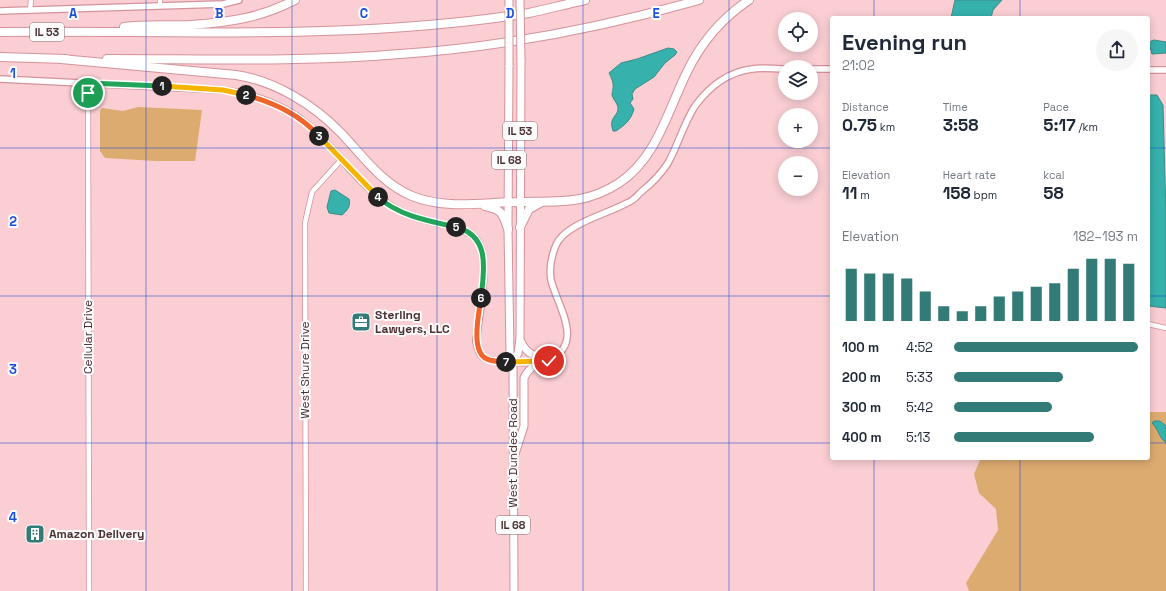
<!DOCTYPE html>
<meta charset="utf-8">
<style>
body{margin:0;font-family:"Space Grotesk",sans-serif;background:#f6f6f7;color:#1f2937;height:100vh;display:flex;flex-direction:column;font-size:15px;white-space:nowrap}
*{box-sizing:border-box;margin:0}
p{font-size:13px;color:#747a83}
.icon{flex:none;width:22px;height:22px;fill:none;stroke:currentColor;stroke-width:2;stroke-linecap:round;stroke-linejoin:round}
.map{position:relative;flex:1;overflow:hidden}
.sheet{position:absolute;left:830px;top:16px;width:320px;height:444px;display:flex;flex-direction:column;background:#fff;border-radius:4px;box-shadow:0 2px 10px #0003}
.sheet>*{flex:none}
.fabs{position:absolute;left:778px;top:12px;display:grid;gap:8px}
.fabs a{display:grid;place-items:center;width:40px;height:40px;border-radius:50%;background:#fff;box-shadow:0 2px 10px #0003;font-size:20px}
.pin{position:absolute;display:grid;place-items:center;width:34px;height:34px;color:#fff;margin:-17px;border:2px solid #fff;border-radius:50%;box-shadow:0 1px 4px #0007}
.km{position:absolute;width:20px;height:20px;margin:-10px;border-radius:50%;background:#222;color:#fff;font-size:11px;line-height:20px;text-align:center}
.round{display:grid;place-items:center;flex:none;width:42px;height:42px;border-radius:21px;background:#f6f6f7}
.head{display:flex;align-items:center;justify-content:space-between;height:68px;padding:0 12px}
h1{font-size:22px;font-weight:800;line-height:30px}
.figures{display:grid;grid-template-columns:repeat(3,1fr);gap:6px;height:68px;padding:4px 12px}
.figures div{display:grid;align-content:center}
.figures b{font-size:17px;font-weight:800}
.figures small{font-size:11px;font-weight:400}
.figures p{font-size:11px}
.chart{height:112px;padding:8px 12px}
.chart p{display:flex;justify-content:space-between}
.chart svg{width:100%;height:72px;margin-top:4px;stroke:#327b77;stroke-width:6}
ul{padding:0 12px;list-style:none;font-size:13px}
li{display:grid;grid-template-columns:64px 48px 1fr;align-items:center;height:30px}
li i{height:10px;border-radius:5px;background:#327b77}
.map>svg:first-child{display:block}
</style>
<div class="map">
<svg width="1166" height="591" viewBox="0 0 1166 591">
<rect width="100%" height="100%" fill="#faced3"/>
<g fill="#dcab70">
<path d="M138,107l64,3 -7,51h-39l-51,-3 -5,-7v-40l2,-3 21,3z"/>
<path d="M1148,412h18v179h-197l-3,-8 32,-53 -2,-21 -17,-16 -5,-19 7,-16h167z"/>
</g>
<g fill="#37b1ac" stroke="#3d8b88">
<path d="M955,0h47l-9,10 -2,8h-40z"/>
<path d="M1154,40l12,2v11l-14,1 -3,-10 2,-3z"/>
<path d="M668,48l6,1 3,3 -2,3 -10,8 -11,14 -19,12 -3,5 1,5 -3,4 4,6c-3,11 -9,16 -18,22h-3c-5,-15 6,-14 5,-24 -1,-4 -5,-8 -6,-12 0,-3 1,-4 1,-7 1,-5 -2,-11 -4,-15l12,-10 16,-4z"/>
<path d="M1148,95h9l6,10 3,111v92l-18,-2z"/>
<path d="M335,190l14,9c2,7 -2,12 -7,16l-13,-2 -2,-6 4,-16z"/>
<path d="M1154,421h6l6,5v17c-8,-7 -7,-13 -14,-20z"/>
</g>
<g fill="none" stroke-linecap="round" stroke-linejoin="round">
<g stroke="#d5929b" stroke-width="6">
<g id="minor">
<path d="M160,0v5"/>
<path d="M30,10l1,-10"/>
<path d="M88,83l1,508"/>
<path d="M1148,324l18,4"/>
<path d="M306,591l-1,-368 7,-31 29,-32"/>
</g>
</g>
<g stroke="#d5929b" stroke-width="8">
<g id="tertiary">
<path d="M0,11l191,-6 32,-1 16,-4"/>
<path d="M811,69h21"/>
<path d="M1148,70h18"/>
<path d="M0,79l223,11c30,4 62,15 85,35 31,27 52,63 88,84 10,5 22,9 34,12 15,5 36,5 47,19 14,19 2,76 -1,101 1,4 2,11 5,14 9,11 54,7 68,6 36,-19 9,-53 2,-81 -2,-12 0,-23 5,-35 9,-21 51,-31 71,-42 6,-2 10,-7 14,-11 10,-8 20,-18 27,-29 10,-18 16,-40 27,-57 14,-19 33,-34 57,-37 10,-2 22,0 33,0"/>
</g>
</g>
<g stroke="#d5929b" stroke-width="9">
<g id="primary">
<path d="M509,65l-1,164 2,124 3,10 1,228"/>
<path d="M520,340c10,21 20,16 40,13"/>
<path d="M513,363l5,-10 2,-14 1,-279"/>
<path d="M515,454l9,-28v-48c4,-10 12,-13 21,-17"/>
</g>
</g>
<g stroke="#d5929b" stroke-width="10">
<g id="motorway">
<path d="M124,27c22,-3 45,-1 67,-2 39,-3 69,-7 104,-25"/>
<path d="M0,32c176,-2 354,9 529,-19 19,-4 37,-9 56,-13"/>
<path d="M0,57l66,2"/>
<path d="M61,59l175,16c39,6 77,29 105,58 22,23 40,50 71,63 34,14 72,6 108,6 38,-1 65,3 99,-19 38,-25 49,-73 68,-111 14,-29 35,-54 62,-72"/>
<path d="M107,59c98,0 196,3 293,-5 101,-7 201,-26 299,-54"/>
<path d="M485,206c16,3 18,7 23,23"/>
<path d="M520,227l9,-18 11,-6"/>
</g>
</g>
<use href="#minor" stroke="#fff" stroke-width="4.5"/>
<use href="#tertiary" stroke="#fff" stroke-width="5.5"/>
<use href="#primary" stroke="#fff" stroke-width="7"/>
<use href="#motorway" stroke="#fff" stroke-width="8"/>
<g stroke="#d5929b" stroke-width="9" stroke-linecap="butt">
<g id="primary-bridge">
<path d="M509,0v65"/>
<path d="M520,0l1,60"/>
</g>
</g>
<use href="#primary-bridge" stroke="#fff" stroke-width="7"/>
</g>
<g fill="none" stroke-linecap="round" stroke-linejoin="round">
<g stroke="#fff" stroke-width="8">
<path id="split-1" d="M88,93v-10l74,3"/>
</g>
<g stroke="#fff" stroke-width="8">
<path id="split-2" d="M162,86l61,4 23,5"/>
</g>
<g stroke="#fff" stroke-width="8">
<path id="split-3" d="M246,95c28,8 53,19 73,41"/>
</g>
<g stroke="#fff" stroke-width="8">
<path id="split-4" d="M319,136l59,61"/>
</g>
<g stroke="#fff" stroke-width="8">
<path id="split-5" d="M378,197c21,19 51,24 78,30"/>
</g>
<g stroke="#fff" stroke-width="8">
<path id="split-6" d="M456,227c35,9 28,44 25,71"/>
</g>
<g stroke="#fff" stroke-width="8">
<path id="split-7" d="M481,298c-2,15 -11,54 6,61 5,3 13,2 19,3"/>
</g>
<g stroke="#fff" stroke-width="8">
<path id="split-8" d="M506,362l43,-1"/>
</g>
<use href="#split-1" stroke="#22a559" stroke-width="5"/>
<use href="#split-2" stroke="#f5b400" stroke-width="5"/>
<use href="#split-3" stroke="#f0652b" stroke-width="5"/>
<use href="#split-4" stroke="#f5b400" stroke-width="5"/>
<use href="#split-5" stroke="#22a559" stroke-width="5"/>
<use href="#split-6" stroke="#22a559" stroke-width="5"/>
<use href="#split-7" stroke="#f0652b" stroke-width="5"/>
<use href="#split-8" stroke="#f5b400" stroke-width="5"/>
</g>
<path fill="none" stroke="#1d4ed8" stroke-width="1" stroke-opacity="0.55" d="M146,0v591M292,0v591M437,0v591M583,0v591M729,0v591M874,0v18M1020,0v18M0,148h832M1148,148h18M0,296h832M1148,296h18M0,443h832M1148,443h18M874,458v133M1020,458v133"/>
<defs>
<g id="office-square" transform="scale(1)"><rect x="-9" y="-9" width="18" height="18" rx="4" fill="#327b77" stroke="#fcfcfc"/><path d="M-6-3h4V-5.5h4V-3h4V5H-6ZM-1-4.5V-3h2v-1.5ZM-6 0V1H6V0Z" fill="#fff"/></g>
<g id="building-square" transform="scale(1)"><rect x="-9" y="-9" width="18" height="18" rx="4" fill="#327b77" stroke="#fcfcfc"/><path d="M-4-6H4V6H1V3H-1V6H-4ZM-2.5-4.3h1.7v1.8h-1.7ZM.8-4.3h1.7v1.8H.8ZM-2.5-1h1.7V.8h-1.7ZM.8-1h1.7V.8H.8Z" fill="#fff"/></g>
</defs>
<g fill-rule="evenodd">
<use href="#office-square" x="361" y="322"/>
<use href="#building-square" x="35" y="534"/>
</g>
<g text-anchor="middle" stroke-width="4" stroke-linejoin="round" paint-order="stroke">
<g fill="#fcfcfc" stroke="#816e70" stroke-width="1">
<rect x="30" y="23" width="34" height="18" rx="3"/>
<rect x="503" y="122" width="34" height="18" rx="3"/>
<rect x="492" y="151" width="34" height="18" rx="3"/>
<rect x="496" y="516" width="34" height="18" rx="3"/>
</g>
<g font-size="11" font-weight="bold" fill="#4c3134">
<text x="47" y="36">IL 53</text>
<text x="520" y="135">IL 53</text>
<text x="509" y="164">IL 68</text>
<text x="513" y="529">IL 68</text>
</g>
<g font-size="12" font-weight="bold" fill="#4c3134" stroke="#fcfcfc" text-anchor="start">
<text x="375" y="319">Sterling<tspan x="375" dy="14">Lawyers, LLC</tspan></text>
<text x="49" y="538">Amazon Delivery</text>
</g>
<g font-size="12" fill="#4c3134" stroke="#fcfcfc">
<text transform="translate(88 337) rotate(-90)" y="4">Cellular Drive</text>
<text transform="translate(305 370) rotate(-90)" y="4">West Shure Drive</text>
<text transform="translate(513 453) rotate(-90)" y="4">West Dundee Road</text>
</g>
</g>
<g font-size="13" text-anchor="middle" font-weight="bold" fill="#1d4ed8" stroke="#fcfcfc" stroke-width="4" stroke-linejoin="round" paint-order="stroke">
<text x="73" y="18">A</text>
<text x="219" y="18">B</text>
<text x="364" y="18">C</text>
<text x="510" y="18">D</text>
<text x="656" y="18">E</text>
<text x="13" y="78">1</text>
<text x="13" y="226">2</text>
<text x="13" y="374">3</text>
<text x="13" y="522">4</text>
</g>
</svg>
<div class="fabs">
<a><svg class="icon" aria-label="locate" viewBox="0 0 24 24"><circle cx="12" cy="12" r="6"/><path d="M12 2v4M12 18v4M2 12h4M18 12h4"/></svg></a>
<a><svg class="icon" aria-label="layers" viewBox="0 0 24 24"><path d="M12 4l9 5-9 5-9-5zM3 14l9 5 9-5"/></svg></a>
<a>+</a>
<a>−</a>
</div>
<div class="pin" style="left:88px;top:93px;background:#1e9e55"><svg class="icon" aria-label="arrive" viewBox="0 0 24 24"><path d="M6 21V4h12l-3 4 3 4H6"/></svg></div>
<div class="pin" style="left:549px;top:361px;background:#d93025"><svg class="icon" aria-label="check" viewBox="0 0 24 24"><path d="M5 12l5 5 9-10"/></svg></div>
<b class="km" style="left:162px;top:86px">1</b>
<b class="km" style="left:246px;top:95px">2</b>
<b class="km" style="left:319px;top:136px">3</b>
<b class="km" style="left:378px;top:197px">4</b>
<b class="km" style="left:456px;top:227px">5</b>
<b class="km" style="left:481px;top:298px">6</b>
<b class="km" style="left:506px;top:362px">7</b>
<section class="sheet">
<div class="head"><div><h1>Evening run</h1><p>21:02</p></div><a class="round"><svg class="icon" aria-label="share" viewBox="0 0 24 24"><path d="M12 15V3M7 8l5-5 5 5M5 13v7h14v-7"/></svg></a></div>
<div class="figures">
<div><p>Distance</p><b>0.75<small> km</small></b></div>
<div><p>Time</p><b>3:58</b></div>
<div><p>Pace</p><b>5:17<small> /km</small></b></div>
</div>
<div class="figures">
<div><p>Elevation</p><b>11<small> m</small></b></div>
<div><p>Heart rate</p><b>158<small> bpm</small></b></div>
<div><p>kcal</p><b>58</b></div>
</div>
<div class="chart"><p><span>Elevation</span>182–193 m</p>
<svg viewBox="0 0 160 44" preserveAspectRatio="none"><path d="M5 44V12M15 44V15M25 44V15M35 44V18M45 44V26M55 44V35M65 44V38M75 44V35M85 44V29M95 44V26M105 44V23M115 44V21M125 44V12M135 44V6M145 44V6M155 44V9"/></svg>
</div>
<ul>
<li><b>100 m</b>4:52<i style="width:100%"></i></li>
<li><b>200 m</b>5:33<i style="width:59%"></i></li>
<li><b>300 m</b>5:42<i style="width:53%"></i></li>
<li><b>400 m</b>5:13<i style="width:76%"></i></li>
</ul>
</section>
</div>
